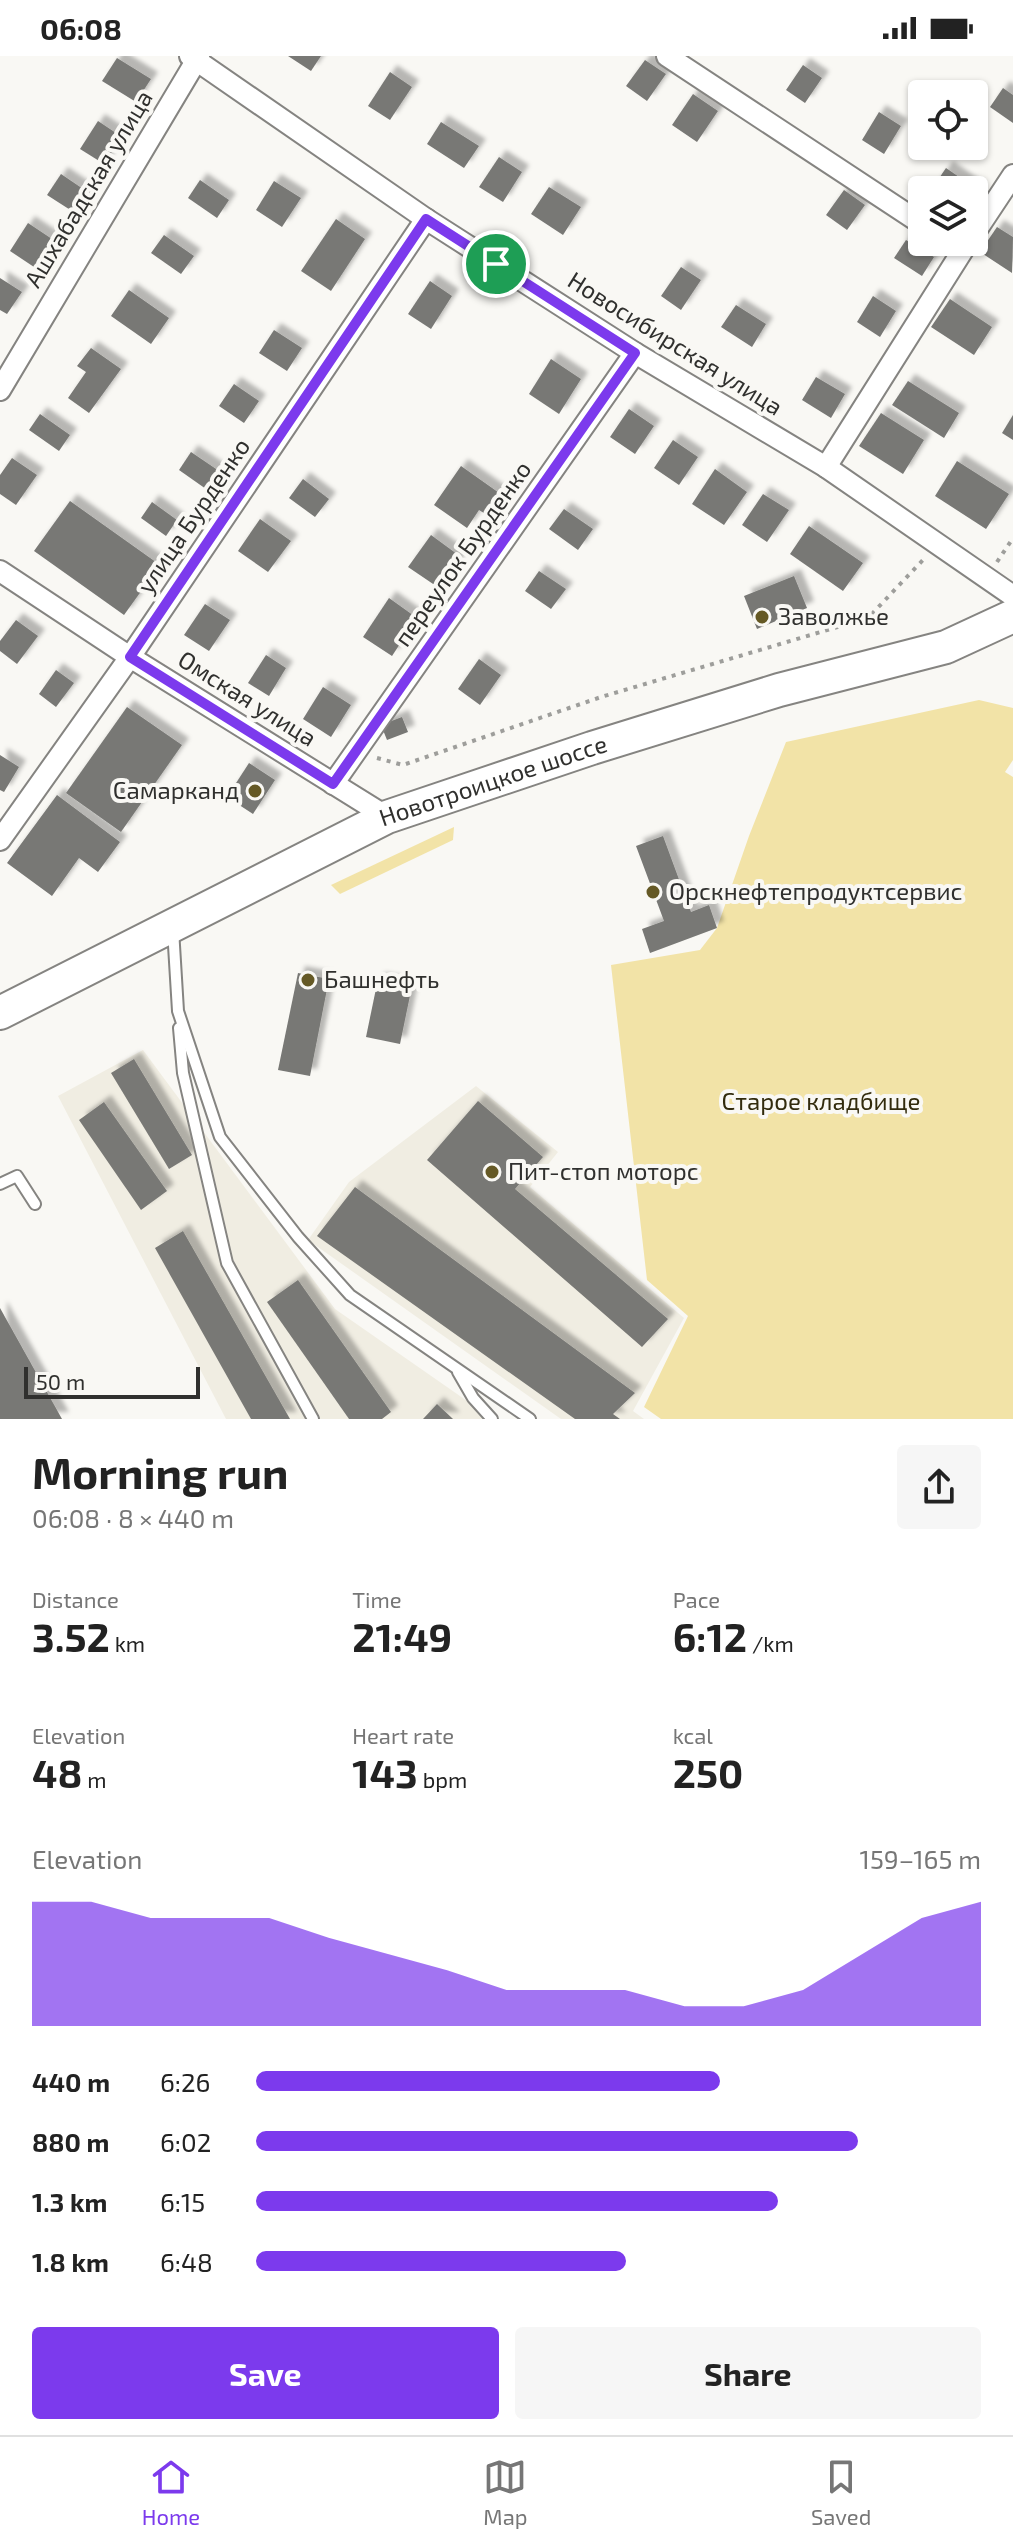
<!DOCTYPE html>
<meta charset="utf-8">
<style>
body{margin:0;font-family:"Exo 2",sans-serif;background:#f6f6f6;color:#222;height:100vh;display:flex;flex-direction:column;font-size:30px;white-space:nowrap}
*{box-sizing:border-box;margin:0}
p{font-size:26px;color:#767676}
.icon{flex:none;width:44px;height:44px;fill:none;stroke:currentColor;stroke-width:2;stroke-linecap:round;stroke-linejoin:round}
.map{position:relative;height:1363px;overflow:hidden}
.sheet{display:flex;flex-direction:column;background:#fff;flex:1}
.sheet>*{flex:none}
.fabs{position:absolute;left:908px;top:24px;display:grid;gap:16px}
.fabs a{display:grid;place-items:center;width:80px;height:80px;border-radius:8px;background:#fff;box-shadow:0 2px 6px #0004;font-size:40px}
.scale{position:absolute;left:24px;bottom:20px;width:176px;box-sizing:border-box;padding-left:8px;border:4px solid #30302e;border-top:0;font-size:22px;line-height:28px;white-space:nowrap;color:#30302e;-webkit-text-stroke:6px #f9f8f4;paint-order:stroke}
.pin{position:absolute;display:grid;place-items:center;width:68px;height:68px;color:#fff;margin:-34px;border:4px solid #fff;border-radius:50%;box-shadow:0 2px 8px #0007}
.round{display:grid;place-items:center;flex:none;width:84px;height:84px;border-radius:8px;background:#f6f6f6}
.headline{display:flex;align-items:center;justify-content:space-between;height:136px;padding:0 32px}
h1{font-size:44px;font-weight:700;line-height:60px}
.stats{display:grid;grid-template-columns:repeat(3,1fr);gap:12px;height:136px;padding:8px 32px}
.stats div{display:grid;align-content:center}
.stats b{font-size:40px;font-weight:700}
.stats small{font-size:22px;font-weight:400}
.stats p{font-size:22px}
.chart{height:224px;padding:16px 32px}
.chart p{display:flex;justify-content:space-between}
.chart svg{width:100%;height:144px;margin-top:8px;fill:#7c3aed;opacity:.7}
.primary-button{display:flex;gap:16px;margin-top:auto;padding:16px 32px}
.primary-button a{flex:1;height:92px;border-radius:8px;background:#7c3aed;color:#fff;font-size:32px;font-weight:700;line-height:92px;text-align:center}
.primary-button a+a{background:#f6f6f6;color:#222}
ul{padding:0 32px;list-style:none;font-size:26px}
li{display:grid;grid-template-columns:128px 96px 1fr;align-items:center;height:60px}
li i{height:20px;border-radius:10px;background:#7c3aed}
.status{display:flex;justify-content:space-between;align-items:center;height:56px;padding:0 40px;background:#fff;direction:ltr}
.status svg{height:22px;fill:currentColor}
.dock{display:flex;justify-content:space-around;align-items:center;height:112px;border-top:2px solid #e0e0e0;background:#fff;font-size:22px;color:#767676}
.dock a{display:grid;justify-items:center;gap:4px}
.dock .on{color:#7c3aed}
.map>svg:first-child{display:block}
</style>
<div class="status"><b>06:08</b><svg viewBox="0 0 49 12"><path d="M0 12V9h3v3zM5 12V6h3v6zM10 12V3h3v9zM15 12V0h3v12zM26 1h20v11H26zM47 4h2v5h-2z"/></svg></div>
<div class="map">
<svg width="1013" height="1363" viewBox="0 0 1013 1363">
<defs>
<filter id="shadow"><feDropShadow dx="7" dy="-7" stdDeviation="2" flood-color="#0004"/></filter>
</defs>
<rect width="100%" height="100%" fill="#f9f8f4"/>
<g fill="#f0ede2">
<path d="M143,994l192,259 158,110h-267l-168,-323z"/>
<path d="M476,1030l82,66 -28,35 154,131 -51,93 11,8h-83l-253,-179 41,-58z"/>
</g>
<g fill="#f2e3a7">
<path d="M979,644l34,8v52l-8,12 8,5v642h-352l-17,-12 44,-91 -41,-36 -36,-315 89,-15 17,-22 32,-92 37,-94z"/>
<path d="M454,771l-1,13 -113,54 -9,-9z"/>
</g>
<g fill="#787875" filter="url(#shadow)">
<path d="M288,0h33l-10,15z"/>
<path d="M117,2l34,21 -15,23 -34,-21z"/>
<path d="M645,4l21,14 -19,27 -21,-15z"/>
<path d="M803,9l19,13 -17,25 -19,-13z"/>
<path d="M390,16l22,15 -22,33 -22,-14z"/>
<path d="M1003,32l10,7v28l-23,-16z"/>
<path d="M693,38l25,17 -21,31 -25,-17z"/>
<path d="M879,56l22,14 -17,28 -22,-14z"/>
<path d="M98,65l24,16 -18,27 -24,-15z"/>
<path d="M441,66l38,24 -15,22 -37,-24z"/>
<path d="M499,101l23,15 -19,30 -24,-15z"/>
<path d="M946,112l32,22h-47z"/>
<path d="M61,118l28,19 -14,20 -28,-18z"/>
<path d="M200,124l29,20 -12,18 -29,-20z"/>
<path d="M274,125l27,17 -19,29 -26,-17z"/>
<path d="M549,131l32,20 -18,28 -32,-21z"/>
<path d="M844,134l21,15 -18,25 -21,-15z"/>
<path d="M336,163l29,20 -34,52 -30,-20z"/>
<path d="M28,167l27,18 -18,28 -27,-18z"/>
<path d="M997,171l16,10 -1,36 -32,-21z"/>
<path d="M164,179l30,21 -13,18 -30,-21z"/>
<path d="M906,184l28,17 -12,19 -28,-18z"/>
<path d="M681,211l20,13 -20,30 -20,-14z"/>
<path d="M0,222l22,14 -15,22 -7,-4z"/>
<path d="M430,225l22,15 -21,33 -23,-15z"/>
<path d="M129,234l40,28 -18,26 -40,-28z"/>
<path d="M873,240l23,15 -16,26 -23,-15z"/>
<path d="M950,243l42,28 -18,28 -43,-28z"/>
<path d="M736,249l30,19 -14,23 -31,-20z"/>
<path d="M274,274l28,18 -15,23 -28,-18z"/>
<path d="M91,292l30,21 -32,44 -21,-15 18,-26 -9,-6z"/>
<path d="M551,303l30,20 -22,35 -30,-20z"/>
<path d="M816,321l29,17 -14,24 -29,-18z"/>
<path d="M908,325l51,32 -15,25 -52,-33z"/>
<path d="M234,328l25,17 -15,22 -25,-17z"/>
<path d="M629,353l25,17 -19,28 -25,-17z"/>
<path d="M881,357l43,27 -21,34 -44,-28z"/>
<path d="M40,358l30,21 -11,16 -30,-21z"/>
<path d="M1013,359v25l-11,-7z"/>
<path d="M673,384l25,17 -19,28 -25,-17z"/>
<path d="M191,396l28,19 -13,18 -27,-19z"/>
<path d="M12,402l25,17 -21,30 -16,-11v-19z"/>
<path d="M957,405l52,33 -23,35 -51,-33z"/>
<path d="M461,410l41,29 -15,20 -8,-5 -12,18 -33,-23z"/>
<path d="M715,413l32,23 -23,33 -32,-21z"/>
<path d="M303,423l26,20 -14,18 -26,-19z"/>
<path d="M763,438l26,16 -22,32 -25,-17z"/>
<path d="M70,445l90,64 -36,50 -90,-64z"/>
<path d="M152,446l25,18 -11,16 -25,-18z"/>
<path d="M564,453l29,20 -15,21 -29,-21z"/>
<path d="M260,463l31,22 -23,31 -30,-21z"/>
<path d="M809,470l54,37 -20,28 -53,-37z"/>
<path d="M431,479l30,22 -22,31 -31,-21z"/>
<path d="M539,515l27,18 -15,20 -26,-18z"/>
<path d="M794,520l13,32 -50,21 -13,-33z"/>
<path d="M389,542l28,20 -25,38 -29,-19z"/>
<path d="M205,548l25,16 -21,31 -25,-16z"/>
<path d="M16,564l22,16 -21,28 -17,-13v-10z"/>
<path d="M266,599l20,13 -17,28 -21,-13z"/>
<path d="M479,603l22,16 -21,30 -22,-16z"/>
<path d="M56,614l18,13 -18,24 -17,-13z"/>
<path d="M323,631l28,18 -20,32 -28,-18z"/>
<path d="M127,651l55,38 -61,87 -55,-39z"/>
<path d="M402,661l6,15 -21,8 -6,-15z"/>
<path d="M0,699l19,12 -15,25 -4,-2z"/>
<path d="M249,707l26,17 -22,34 -26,-17z"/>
<path d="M57,739l63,47 -22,30 -19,-14 -27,38 -45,-33z"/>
<path d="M663,780l28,76 18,-7 8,23 -67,25 -8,-24 22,-8 -28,-75z"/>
<path d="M298,917l31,6 -19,97 -32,-6z"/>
<path d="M378,923l34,7 -12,58 -34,-7z"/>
<path d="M134,1003l58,96 -23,14 -58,-96z"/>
<path d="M478,1045l65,56 -28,32 153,130 -26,28 -215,-187z"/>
<path d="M104,1046l63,89 -26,19 -62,-90z"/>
<path d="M355,1131l280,206 -22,21 7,5h-45l-258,-183z"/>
<path d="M183,1175l107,188h-39l-96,-171z"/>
<path d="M298,1224l93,132 -9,7h-33l-82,-117z"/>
<path d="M0,1252l62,111h-62z"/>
<path d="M437,1348l16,15h-30z"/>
</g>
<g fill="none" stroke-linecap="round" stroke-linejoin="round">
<g stroke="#858481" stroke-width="14">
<g id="lane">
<path d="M173,873l5,82 42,126 78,100 52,58 180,124"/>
<path d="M179,972l4,45 44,190 86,156"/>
<path d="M0,1128l17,-8 18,28"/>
<path d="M458,1316l15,26 19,21"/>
</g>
</g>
<g stroke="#858481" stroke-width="24">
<g id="street">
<path d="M190,0l236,163 209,134 191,114 187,129"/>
<path d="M667,0l255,168"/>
<path d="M974,178l39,-59"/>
<path d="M0,334l199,-334"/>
<path d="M826,411l142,-225"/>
<path d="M0,515l130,86 257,160"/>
<path d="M333,728l302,-431"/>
<path d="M0,784l130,-183 296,-438"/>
</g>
</g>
<g stroke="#858481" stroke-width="36">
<g id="primary">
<path id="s1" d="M0,957l387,-196 205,-69 187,-58 167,-43 67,-31"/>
</g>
</g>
<g stroke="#9e9e9b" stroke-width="4" stroke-dasharray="4 6" stroke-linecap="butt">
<path d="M997,506l16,-24"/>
<path d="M377,702l26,7 198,-68 267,-79 55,-58"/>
</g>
<use href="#lane" stroke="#fff" stroke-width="10"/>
<use href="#street" stroke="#fff" stroke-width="20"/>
<use href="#primary" stroke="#fff" stroke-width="32"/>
</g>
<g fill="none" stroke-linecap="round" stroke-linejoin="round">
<g stroke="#fff" stroke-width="16">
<path id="route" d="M426,163l209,134 -302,431 -203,-127z"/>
</g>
<use href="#route" stroke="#7c3aed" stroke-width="10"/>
</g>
<g fill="#655925" stroke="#f9f8f4" stroke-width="3">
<circle cx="762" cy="561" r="8"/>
<circle cx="255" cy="735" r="8"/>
<circle cx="653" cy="836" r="8"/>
<circle cx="308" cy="924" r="8"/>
<circle cx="492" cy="1116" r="8"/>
</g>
<g text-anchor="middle" stroke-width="8" stroke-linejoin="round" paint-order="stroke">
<g font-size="24" fill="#30302e" stroke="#f9f8f4">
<text transform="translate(89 133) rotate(-59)" y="8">Ашхабадская улица</text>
<text transform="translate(675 288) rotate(32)" y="8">Новосибирская улица</text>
<text transform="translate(194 460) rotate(-56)" y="8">улица Бурденко</text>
<text transform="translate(463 498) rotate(-55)" y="8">переулок Бурденко</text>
<text transform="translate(247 643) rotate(32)" y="8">Омская улица</text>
<text dy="8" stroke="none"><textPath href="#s1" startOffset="546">Новотроицкое шоссе</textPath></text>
</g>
<g font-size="24" fill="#30302e" stroke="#f9f8f4" text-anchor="start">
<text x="778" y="569">Заволжье</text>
<text x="239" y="743" text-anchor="end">Самарканд</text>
<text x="669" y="844">Орскнефтепродуктсервис</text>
<text x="324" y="932">Башнефть</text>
<text x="508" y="1124">Пит-стоп моторс</text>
</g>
<g font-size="24" fill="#322b0d" stroke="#f9f8f4">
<text x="821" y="1054">Старое кладбище</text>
</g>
</g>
</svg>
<div class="fabs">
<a><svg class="icon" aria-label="locate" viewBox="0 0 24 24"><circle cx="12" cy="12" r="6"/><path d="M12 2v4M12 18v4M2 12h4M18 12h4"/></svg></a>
<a><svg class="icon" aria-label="layers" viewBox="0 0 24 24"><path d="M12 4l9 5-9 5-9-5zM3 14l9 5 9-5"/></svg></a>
</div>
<div class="scale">50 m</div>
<div class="pin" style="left:496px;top:208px;background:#1e9e55"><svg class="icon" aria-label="arrive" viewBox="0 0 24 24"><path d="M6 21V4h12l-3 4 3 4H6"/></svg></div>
</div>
<section class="sheet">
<div class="headline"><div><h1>Morning run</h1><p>06:08 · 8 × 440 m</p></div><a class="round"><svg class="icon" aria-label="share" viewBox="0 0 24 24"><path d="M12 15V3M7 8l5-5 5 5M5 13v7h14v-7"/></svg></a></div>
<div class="stats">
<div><p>Distance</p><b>3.52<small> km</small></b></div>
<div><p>Time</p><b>21:49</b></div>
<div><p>Pace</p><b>6:12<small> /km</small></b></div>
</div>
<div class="stats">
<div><p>Elevation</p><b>48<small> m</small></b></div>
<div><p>Heart rate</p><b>143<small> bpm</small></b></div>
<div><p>kcal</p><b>250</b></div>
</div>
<div class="chart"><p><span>Elevation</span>159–165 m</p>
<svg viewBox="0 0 160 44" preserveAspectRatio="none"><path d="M0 44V6L10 6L20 11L30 11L40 11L50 17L60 22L70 27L80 33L90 33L100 33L110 38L120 38L130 33L140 22L150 11L160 6V44z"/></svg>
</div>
<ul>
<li><b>440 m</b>6:26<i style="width:64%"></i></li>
<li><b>880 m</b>6:02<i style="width:83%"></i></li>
<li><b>1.3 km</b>6:15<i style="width:72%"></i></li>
<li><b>1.8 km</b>6:48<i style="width:51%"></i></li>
</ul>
<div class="primary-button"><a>Save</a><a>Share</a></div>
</section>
<nav class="dock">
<a class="on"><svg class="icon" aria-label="home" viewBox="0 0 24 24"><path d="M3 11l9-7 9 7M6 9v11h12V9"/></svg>Home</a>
<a><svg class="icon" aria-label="map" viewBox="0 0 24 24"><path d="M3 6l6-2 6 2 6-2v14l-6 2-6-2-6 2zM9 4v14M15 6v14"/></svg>Map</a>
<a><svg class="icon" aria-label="saved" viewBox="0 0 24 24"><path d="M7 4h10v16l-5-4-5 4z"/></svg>Saved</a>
</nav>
